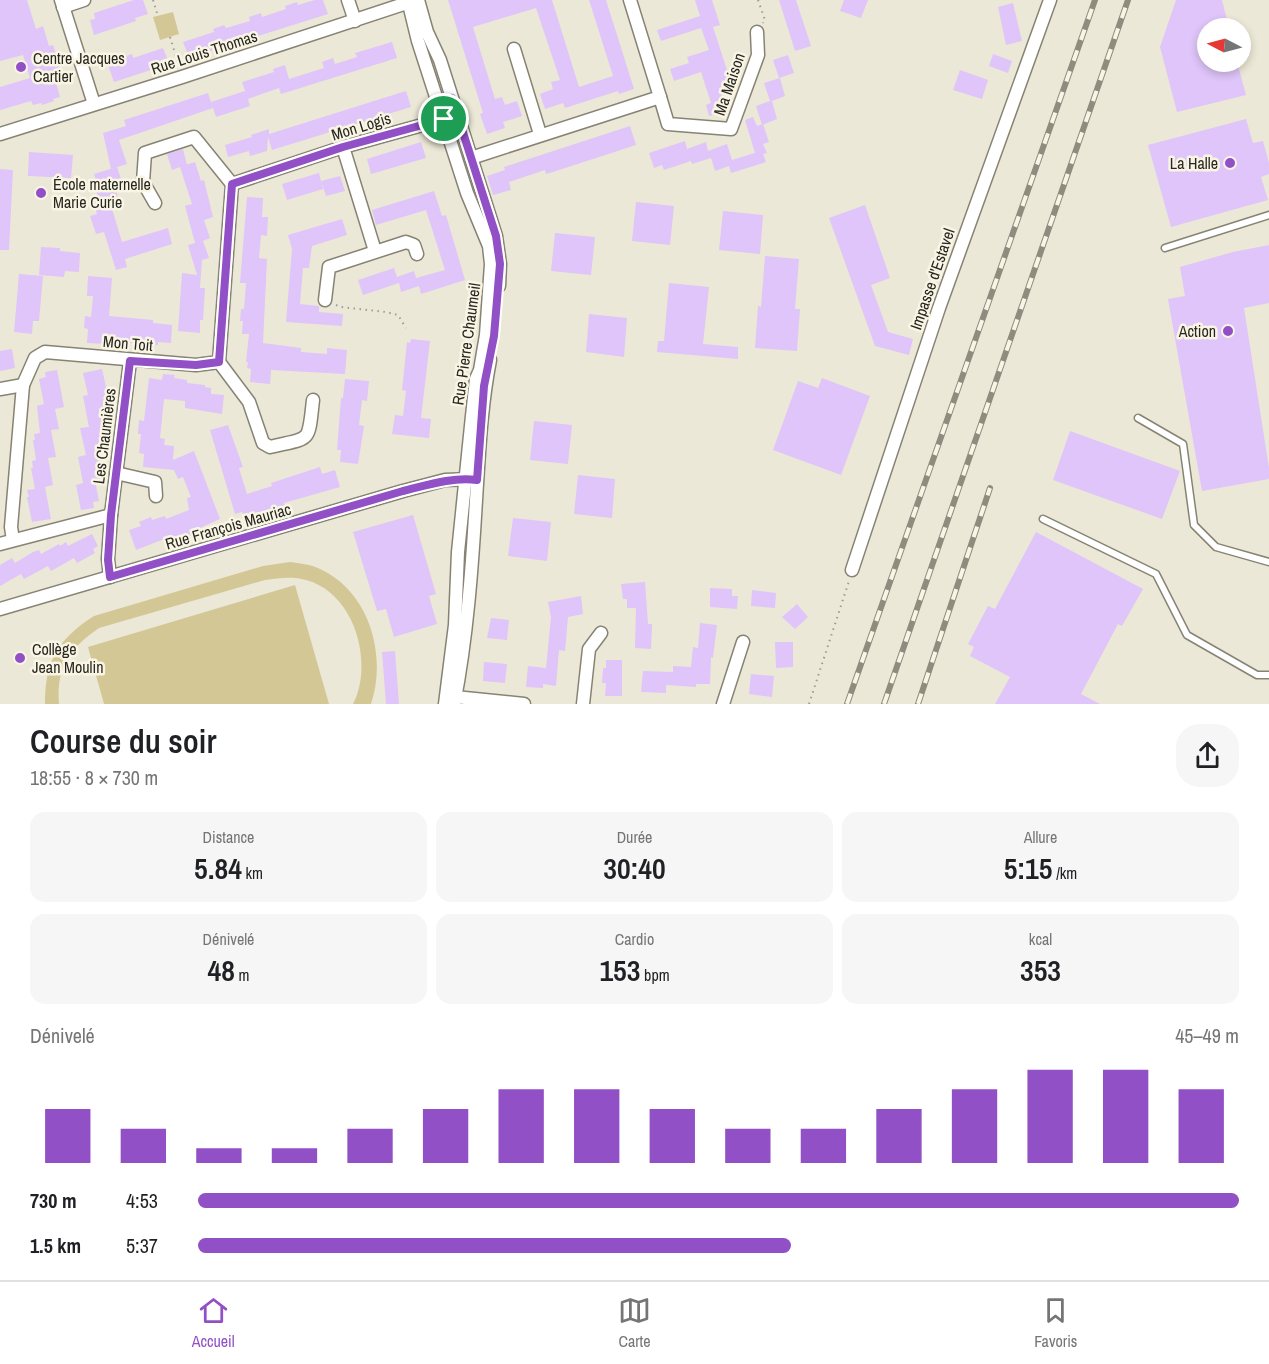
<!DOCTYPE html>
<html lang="fr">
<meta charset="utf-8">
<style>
body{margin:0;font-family:"Archivo Narrow",sans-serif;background:#f6f6f6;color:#202124;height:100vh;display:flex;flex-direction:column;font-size:22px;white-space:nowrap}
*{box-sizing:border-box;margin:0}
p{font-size:20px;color:#757577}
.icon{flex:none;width:33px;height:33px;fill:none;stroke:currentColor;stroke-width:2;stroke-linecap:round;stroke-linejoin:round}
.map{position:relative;height:704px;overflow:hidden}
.sheet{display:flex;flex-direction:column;background:#fff;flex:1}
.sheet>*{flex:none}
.needle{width:39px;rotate:276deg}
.fabs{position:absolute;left:1197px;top:18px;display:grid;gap:12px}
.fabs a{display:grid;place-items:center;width:54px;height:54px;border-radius:50%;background:#fff;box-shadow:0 3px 9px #0003;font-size:30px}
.pin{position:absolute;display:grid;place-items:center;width:51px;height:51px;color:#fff;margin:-26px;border:3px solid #fff;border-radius:50%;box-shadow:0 2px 6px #0007}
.round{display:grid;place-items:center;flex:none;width:63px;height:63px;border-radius:24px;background:#f6f6f6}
.head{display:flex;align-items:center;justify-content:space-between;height:102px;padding:0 30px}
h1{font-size:33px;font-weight:600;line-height:45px}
.stats{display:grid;grid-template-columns:repeat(3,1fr);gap:9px;height:102px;padding:6px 30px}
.stats div{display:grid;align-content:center;border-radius:15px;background:#f6f6f6;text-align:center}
.stats b{font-size:30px;font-weight:600}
.stats small{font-size:16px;font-weight:400}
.stats p{font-size:16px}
.chart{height:168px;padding:12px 30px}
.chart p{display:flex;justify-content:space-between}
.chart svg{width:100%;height:108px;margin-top:6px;stroke:#9150c5;stroke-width:6}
ul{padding:0 30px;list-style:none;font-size:20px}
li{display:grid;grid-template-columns:96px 72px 1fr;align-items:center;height:45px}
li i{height:15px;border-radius:8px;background:#9150c5}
.tab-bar{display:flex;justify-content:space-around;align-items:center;height:84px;border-top:2px solid #e0e0e0;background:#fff;font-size:16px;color:#757577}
.tab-bar a{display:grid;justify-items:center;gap:3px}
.tab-bar .on{color:#9150c5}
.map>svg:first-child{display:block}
</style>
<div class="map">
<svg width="1269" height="704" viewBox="0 0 1269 704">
<rect width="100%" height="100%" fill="#ece8d7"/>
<g fill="#d4c796">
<path d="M173,12l6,22 -19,6 -7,-23z"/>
<path d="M290,562c8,1 16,2 23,4 55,20 75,87 58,138h-18c21,-41 2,-111 -47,-124 -14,-4 -27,-2 -41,0l-166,48c-29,20 -43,39 -40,76h-14c0,-43 13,-65 49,-88l169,-50z"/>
<path d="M295,585l34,119h-225l-16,-57z"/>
</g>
<g fill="#dfc5f9">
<path d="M0,0h27l9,29 7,-3 6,20 4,-1 9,28 -8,3 6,21 -7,2 1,2 -12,4 -1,-2 -8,2 -2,-4 -31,9v-23l30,-9 -7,-23 -23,6z"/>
<path d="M134,0h9l5,14 -13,4 1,3 -42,14 -4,-15 5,-1 -1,-6z"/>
<path d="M315,0h8l5,14 -134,42 -1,-5 -6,1 -4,-10 31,-10 -1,-3 11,-4 2,3 24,-7 -1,-4 12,-4 1,4 24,-8 -1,-3 12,-4 1,3z"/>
<path d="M448,0h104l27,87 34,-11 -24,-76h17l28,89 -15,5 -1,-3 -53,17 -2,-5 -18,6 -5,-15 13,-5 -2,-7 9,-2 -24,-72 -63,19 22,72 7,-2 3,8 12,-4 5,15 -19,6 2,6 -18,6 -7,-20 3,-1z"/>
<path d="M695,0h17l8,25 -7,2 14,43 6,-2 4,14 -18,6 7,23 -17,5 -3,-11 5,-2 -10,-31 -27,9 -4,-12 19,-6 -2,-6 22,-7 -8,-22 -40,13 -4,-11 43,-14z"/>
<path d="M779,0h17l15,46 -16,5z"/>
<path d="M844,0h24l-7,18 -21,-7z"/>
<path d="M1176,0h46l7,28h-21v34h29l9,33 -69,17 -17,-65z"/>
<path d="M1013,3l9,38 -16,4 -8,-38z"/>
<path d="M392,42l5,16 -116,36 -2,-6 -31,11 2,7 -34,11 -5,-15 34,-11 -3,-9 32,-10 -1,-3 12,-4 4,14 35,-11 -2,-6 11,-4 2,6 22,-7 -2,-4z"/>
<path d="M163,48l4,10 -6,2 2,6 -49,16 -6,-17 13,-4 -1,-3 12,-4 1,4z"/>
<path d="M993,54l19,7 -4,12 -19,-7z"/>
<path d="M788,55l6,18 -15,5 -6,-18z"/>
<path d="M960,70l28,10 -6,19 -29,-9z"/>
<path d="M780,78l5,18 -13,5 5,18 -15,6 -6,-19 14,-5 -6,-18z"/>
<path d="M406,91l5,16 -139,43 -4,-13 -1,14 -17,5 -1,-5 -21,6 -3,-12 27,-8 -1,-2 18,-6v5z"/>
<path d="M208,93l5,15 -94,32 8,24 -16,5 -8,-36 23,-7 -2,-6z"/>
<path d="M753,117l4,9 6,-2 6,18 -6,2 4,9 -4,1 3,8 -35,11 -2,-7 -14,5 -6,-20 2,7 -19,6 -1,-3 -27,9 -2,-5 -8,3 -5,-15 36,-12 2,8 19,-7 2,9 19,-7 5,16 23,-7 -10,-33z"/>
<path d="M1246,119l7,24 10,-2 6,22v11l-8,3 7,23 -97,27 -23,-82z"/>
<path d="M630,126l6,19 -80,26 -10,3 -1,-4 -36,12 2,8 -18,5 -6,-19 18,-6 -1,-3z"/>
<path d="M421,142l5,16 -55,16 -4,-15z"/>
<path d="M183,149l4,16 -5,1 13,-4 6,19 3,-1 9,37 -9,3 6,18 -7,3 6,17 -7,2 -2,28h5l-2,32h-3v13l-22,-2 4,-58 15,2 -9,-30 7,-2 -10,-37 7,-2 -12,-37 -8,3 -5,-16z"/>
<path d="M29,152l44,3 -2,23 -43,-2z"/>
<path d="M117,167l6,18 -8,3 6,18 -9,3 10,33 46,-14 4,16 -47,15 2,8 -11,3 -12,-38 -8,2 -6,-18 7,-2 -5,-16 6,-2 -3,-9 3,-1 -4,-12z"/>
<path d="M0,169l13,1 -4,80h-9z"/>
<path d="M319,173l4,16 -36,11 -5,-16z"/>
<path d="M340,176l5,15 -19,5 -5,-15z"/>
<path d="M434,191l8,25 4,-1 19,65 -44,14 -2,-8 -18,6 -2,-9 -36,12 -5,-15 36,-12 3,9 17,-6 2,7 29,-8 -19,-60 -50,15 -4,-15z"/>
<path d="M247,197l16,1 -1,19h6l-1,19 -6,-1 -2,23 8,1 -4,84 38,5v4l26,2v-6l20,2 -2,24 -74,-4 -1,14 -20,-2 1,-13 -4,-1 1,-6h-2l3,-28h-7l1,-13h-3l1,-12h3l2,-26h-6z"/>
<path d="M636,202l38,4 -4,39 -38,-4z"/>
<path d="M865,205l25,73 -19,7 17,47 25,7 -4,16 -34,-9 -46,-128z"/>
<path d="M723,211l40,4 -3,39 -41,-4z"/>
<path d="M342,219l5,16 -35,11 -3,22h-6l-3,36 19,2v6l24,2 -1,12 -56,-4 6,-73 -4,-14z"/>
<path d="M555,233l40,4 -4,38 -40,-4z"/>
<path d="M1269,245v58l-25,5 25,160v11l-67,12 -34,-192 17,-3 -5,-29 53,-15z"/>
<path d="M41,247l19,1v3l20,2 -1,19 -14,-1 -1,6 -25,-2z"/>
<path d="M765,256l34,3 -4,50h5l-3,42 -42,-3 3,-42 3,1z"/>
<path d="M19,274l24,2 -4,45h-6l-1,13 -18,-2z"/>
<path d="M88,276l24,2 -3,38 44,4v3l19,2 -1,18 -13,-1v3l-50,-4 -1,3 -20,-1 1,-14 -4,-1 1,-12 6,1 2,-21h-6z"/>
<path d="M669,283l40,4 -6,57 35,3v12l-81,-7 1,-11h6z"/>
<path d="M589,314l38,4 -3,39 -38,-5z"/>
<path d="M411,339l19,2 -9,77 10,1 -2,19 -37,-4 3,-19 8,1 3,-25 -4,-1 5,-48 3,1z"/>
<path d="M12,349l3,19 -15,3v-20z"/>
<path d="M102,369l6,27 -5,1 4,20h-2l1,6 -6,2 4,20 -3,1 1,6 -4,1 4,20 -3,1 1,6 -5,1 4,20 -6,1 1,6 -13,2 -5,-25 7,-2 -5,-26 8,-2 -6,-27 9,-1 -6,-31 5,-1 -5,-22z"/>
<path d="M57,370l7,37 -9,2 4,20 -8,1 5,27 -8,1 5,27 -8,2 6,32 -19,3 -5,-25h2l-2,-7 8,-1 -4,-21h2l-1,-7 4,-1 -3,-20h2l-1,-6 6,-1 -3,-27 7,-2 -5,-25 7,-2 -1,-5z"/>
<path d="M163,374l12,1 -1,3 13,2v3l18,2v2l6,1v6l13,1 -2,19 -37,-6v-7l-21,-2 -4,39 5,1 -1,6 10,1 -1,14 21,-9 26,68 -29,13 2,3 -18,7 -3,-6 -36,14 -7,-20 12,-4 -2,-4 12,-5 1,3 13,-4 1,3 23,-9 -2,-12 4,-1 -8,-20 -5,2 -4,-9 -31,-3 1,-13 -5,-1 2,-19h-3l1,-14 5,1 5,-43 13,2z"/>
<path d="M822,378l48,18 -29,79 -68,-25 25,-69 20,7z"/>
<path d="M345,379l24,2 -2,20 -5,-1 -3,25 5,1 -6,38 -18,-2 1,-12h-4l4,-52h2z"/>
<path d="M534,421l38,4 -4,39 -38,-4z"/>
<path d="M228,425l15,42 -4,1 8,26 25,-8 -1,-3 49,-16 2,7 13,-4 5,17 -56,16 1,2 -41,11 -2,-4 -7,2 -25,-84z"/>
<path d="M1070,431l110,40 -18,48 -109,-39z"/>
<path d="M578,475l37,4 -3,39 -38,-4z"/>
<path d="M413,515l23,79 -7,2 8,28 -43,13 -8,-28 -9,2 -24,-79z"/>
<path d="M513,518l38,4 -4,39 -39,-5z"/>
<path d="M1036,532l107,57 -21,37 -4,-2 -37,70 19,10h-105l15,-27 -40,-21 4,-9 -6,-3 20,-38 7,3z"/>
<path d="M92,534l6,12 -5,3 2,4 -18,10 -3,-5 -23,13 -3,-5 -24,13 -3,-5 -21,12v-21l12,-7 3,5 18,-11 6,-2 2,4 18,-10 1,2 6,-4 2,4z"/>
<path d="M645,582l3,42h4l-1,25 -16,-1 1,-40h-9v-9h-4l-2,-15z"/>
<path d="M710,588l22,1v7h6l-1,13 -27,-2z"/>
<path d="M752,590l24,3 -1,15 -24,-2z"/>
<path d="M581,596l2,18 -15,3 -3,34 -6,-1 -3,36 -13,-2v4l-17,-1 2,-21 18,2 5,-51 -3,-15z"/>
<path d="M797,604l11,13 -13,12 -13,-12z"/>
<path d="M491,618l18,2 -2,20 -20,-2z"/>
<path d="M700,623l17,2 -4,33 -2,-1 -1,27h-14v3l-30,-2v8l-25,-1 2,-21 30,1v-6l18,1 2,-20 5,1z"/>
<path d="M775,642h18v25l-17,1z"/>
<path d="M395,651l4,53h-13l-4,-52z"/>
<path d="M606,660h16v36h-17l1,-13h-4l1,-15h3z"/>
<path d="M484,662l23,2 -2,19 -22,-2z"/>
<path d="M751,674l23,2 -2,21 -23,-3z"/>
</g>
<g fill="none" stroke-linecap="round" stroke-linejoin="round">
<g stroke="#878374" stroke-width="9">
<g id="lane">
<path d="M1165,248l104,-33"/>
<path d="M1138,418l45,26 11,81 22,22 53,15"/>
<path d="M1043,519l113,55 31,61 70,40h12"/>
</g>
</g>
<g stroke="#878374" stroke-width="15">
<g id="street">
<path d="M61,0l33,104"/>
<path d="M348,0l7,21"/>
<path d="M408,0l10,41 49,152 22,53 2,18 -5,71 -6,35 -4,9 -4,37 -14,136 -3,73 -10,79"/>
<path d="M418,0l9,32 13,28 56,176 4,28 -1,22"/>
<path d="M63,7l21,-7"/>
<path d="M514,49l26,85"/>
<path d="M660,97l8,27 63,5 27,-74 -1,-23"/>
<path d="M0,134l182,-57 234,-77"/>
<path d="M343,147l32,104"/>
<path d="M471,158l189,-61 -30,-97"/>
<path d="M232,184l111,-37 101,-28"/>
<path d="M325,300l4,-33 77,-25 8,3 3,9"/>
<path d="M219,362l30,40 14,41 7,4c42,-10 38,-3 43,-47"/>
<path d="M0,389l23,-4 12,-27 10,-6 151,13 23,-3 13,-178 -38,-47 -49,16 -2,29 12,21"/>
<path d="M116,473l39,9 1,14"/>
<path d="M13,540l-2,-13 12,-142"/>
<path d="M0,544l111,-29"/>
<path d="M852,570l87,-262 111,-308"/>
<path d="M110,577l-2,-18 3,-44 19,-154"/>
<path d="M0,609l403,-118 42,-11 27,-1"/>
<path d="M455,697l69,7"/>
<path d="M454,704c13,-67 18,-136 22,-204 3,-47 5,-94 14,-140"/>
<path d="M583,704l6,-55 12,-16"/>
<path d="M723,704l20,-62"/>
</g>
</g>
<g stroke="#9f9c8f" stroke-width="2" stroke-dasharray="1.5 4.5" stroke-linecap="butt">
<path d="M153,0l5,16"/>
<path d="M758,0l7,20 -2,3"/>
<path d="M170,37l9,29"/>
<path d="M336,305l5,2 45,5 12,3 8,13"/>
<path d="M809,704l40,-123"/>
</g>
<use href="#lane" stroke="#fff" stroke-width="6"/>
<use href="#street" stroke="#fff" stroke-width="12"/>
<g stroke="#8e8b7f" stroke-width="6">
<g id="rail">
<path d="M847,704l248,-704"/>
<path d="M884,704l244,-704"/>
<path d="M918,704l72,-216"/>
</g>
</g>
<use href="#rail" stroke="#f9f5e4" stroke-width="4" stroke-dasharray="11" stroke-linecap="butt"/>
</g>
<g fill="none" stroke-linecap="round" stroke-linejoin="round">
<g stroke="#fff" stroke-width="12">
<path id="route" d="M452,98l44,138 4,28 -6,72 -10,50 -7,94c-26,-3 -49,5 -74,11l-293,86 -2,-17 3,-45 19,-154 66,4 23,-3 13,-178 111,-37 101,-28z"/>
</g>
<use href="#route" stroke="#9150c5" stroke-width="8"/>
</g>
<g fill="#9150c5" stroke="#f9f5e4" stroke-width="2">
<circle cx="21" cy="67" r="6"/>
<circle cx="1230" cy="163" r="6"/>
<circle cx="41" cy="193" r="6"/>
<circle cx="1228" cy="331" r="6"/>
<circle cx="20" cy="658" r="6"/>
</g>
<g text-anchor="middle" stroke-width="5" stroke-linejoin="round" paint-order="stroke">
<g font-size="16" fill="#282620" stroke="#f9f5e4">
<text transform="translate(204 52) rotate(-18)" y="6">Rue Louis Thomas</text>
<text transform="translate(729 84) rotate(-71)" y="6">Ma Maison</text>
<text transform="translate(361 126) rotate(-17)" y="6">Mon Logis</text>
<text transform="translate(932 279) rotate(-71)" y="6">Impasse d'Estavel</text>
<text transform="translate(128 343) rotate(5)" y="6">Mon Toit</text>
<text transform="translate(466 344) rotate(-82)" y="6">Rue Pierre Chaumeil</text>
<text transform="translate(104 436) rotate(-83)" y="6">Les Chaumières</text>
<text transform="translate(228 526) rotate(-16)" y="6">Rue François Mauriac</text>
</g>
<g font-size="16" fill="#282620" stroke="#f9f5e4" text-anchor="start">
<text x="33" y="64">Centre Jacques<tspan x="33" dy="18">Cartier</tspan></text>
<text x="1218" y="169" text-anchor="end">La Halle</text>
<text x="53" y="190">École maternelle<tspan x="53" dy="18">Marie Curie</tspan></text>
<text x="1216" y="337" text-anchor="end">Action</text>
<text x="32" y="655">Collège<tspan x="32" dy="18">Jean Moulin</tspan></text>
</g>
</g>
</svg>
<div class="fabs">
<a><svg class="needle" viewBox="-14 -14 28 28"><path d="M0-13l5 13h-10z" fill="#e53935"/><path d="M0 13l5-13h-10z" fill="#757577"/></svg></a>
</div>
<div class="pin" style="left:444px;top:119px;background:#1e9e55"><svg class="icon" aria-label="arrive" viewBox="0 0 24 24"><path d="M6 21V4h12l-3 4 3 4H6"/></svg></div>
</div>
<section class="sheet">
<div class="head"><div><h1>Course du soir</h1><p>18:55 · 8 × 730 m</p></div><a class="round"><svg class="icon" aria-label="share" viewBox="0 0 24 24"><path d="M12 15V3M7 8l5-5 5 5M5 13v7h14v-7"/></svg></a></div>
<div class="stats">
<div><p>Distance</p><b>5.84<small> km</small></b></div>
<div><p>Durée</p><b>30:40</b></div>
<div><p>Allure</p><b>5:15<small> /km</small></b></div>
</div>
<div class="stats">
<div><p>Dénivelé</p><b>48<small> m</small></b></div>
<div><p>Cardio</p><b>153<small> bpm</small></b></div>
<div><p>kcal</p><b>353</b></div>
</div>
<div class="chart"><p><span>Dénivelé</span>45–49 m</p>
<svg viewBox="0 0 160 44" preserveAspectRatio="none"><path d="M5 44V22M15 44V30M25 44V38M35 44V38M45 44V30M55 44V22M65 44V14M75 44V14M85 44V22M95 44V30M105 44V30M115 44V22M125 44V14M135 44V6M145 44V6M155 44V14"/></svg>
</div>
<ul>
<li><b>730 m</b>4:53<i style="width:100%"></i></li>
<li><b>1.5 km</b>5:37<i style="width:57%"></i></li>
</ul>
</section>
<nav class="tab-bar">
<a class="on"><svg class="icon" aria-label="home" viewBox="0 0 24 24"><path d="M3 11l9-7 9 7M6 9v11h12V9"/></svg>Accueil</a>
<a><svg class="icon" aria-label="map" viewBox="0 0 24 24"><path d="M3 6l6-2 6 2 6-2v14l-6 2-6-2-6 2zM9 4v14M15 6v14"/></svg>Carte</a>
<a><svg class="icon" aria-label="saved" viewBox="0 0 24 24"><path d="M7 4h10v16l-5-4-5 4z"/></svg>Favoris</a>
</nav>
